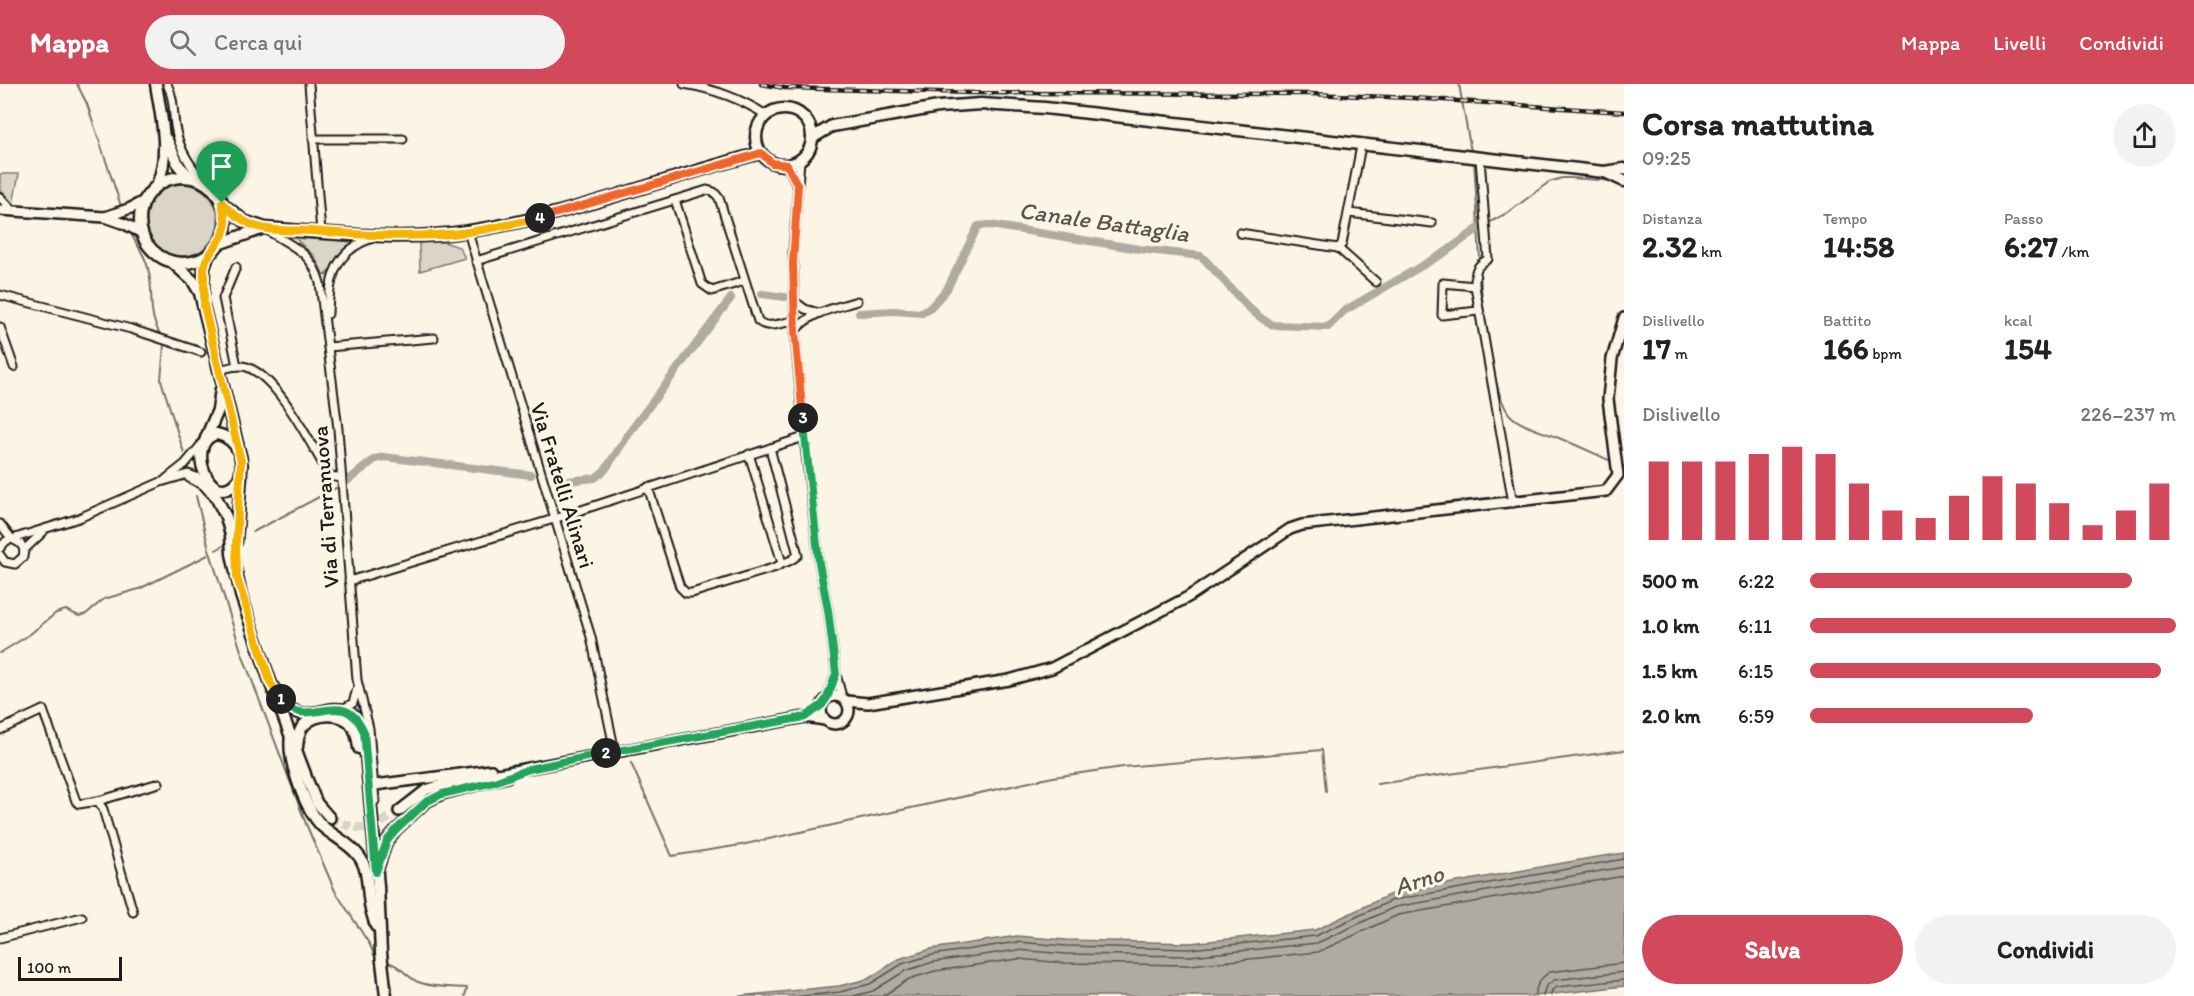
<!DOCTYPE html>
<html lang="it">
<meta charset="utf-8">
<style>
body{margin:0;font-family:Itim,sans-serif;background:#f2f2f2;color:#222;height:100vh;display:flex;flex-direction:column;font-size:22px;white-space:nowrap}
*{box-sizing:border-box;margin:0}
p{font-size:20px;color:#767676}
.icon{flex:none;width:33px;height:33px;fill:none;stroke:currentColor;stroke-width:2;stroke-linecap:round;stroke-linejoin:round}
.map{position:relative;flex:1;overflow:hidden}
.drawer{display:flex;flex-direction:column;background:#fff;width:570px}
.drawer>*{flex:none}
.scale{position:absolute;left:18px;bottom:15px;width:104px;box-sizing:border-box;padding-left:6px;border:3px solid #1c1c1c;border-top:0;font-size:16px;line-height:21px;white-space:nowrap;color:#1c1c1c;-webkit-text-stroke:4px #fcf5e5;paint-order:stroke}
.pin{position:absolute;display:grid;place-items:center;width:51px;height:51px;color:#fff;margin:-62px -26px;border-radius:50% 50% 50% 0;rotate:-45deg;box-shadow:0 0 6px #0007}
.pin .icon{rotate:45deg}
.km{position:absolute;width:30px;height:30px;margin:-15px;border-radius:50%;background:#222;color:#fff;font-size:16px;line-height:30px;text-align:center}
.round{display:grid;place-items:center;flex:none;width:63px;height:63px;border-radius:32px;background:#f2f2f2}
.head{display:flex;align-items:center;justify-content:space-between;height:102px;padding:0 18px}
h1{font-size:33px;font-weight:700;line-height:45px}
.metrics{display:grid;grid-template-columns:repeat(3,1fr);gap:9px;height:102px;padding:6px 18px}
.metrics div{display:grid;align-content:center}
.metrics b{font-size:30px;font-weight:700}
.metrics small{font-size:16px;font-weight:400}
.metrics p{font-size:16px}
.chart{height:168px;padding:12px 18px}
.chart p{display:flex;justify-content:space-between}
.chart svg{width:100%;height:108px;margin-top:6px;stroke:#d1495b;stroke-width:6}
.cta{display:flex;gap:12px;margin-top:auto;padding:12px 18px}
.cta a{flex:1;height:69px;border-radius:36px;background:#d1495b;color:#fff;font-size:24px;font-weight:700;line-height:69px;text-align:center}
.cta a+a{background:#f2f2f2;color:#222}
ul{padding:0 18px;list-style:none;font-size:20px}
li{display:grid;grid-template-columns:96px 72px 1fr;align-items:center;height:45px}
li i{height:15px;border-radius:8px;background:#d1495b}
header{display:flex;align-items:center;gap:36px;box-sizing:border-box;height:84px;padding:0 30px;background:#d1495b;color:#fff}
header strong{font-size:28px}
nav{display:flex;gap:33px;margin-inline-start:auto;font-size:21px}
.search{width:420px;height:54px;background:#f2f2f2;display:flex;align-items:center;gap:15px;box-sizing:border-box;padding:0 21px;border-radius:33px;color:#767676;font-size:22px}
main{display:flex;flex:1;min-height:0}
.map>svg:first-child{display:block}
</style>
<header>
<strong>Mappa</strong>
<div class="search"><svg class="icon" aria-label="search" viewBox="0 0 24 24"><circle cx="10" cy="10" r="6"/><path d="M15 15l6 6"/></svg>Cerca qui</div>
<nav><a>Mappa</a><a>Livelli</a><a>Condividi</a></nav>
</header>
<main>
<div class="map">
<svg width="1624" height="912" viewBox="0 0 1624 912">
<rect width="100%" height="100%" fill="#fcf5e5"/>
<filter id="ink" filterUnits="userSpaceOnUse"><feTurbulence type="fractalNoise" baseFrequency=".0167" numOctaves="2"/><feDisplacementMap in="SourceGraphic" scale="12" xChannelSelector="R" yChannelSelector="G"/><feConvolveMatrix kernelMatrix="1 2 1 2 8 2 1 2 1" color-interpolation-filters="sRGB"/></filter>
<g filter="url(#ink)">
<g fill="#dbd5c8" stroke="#7c7872" stroke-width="1.5">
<path d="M0,90h19l-6,30 -13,-15z"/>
<circle cx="182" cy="136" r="36"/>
<path d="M295,154l61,4 -11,7 -19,27 -2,-1 -10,-19z"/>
<path d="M444,158l15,5 6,11 -45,13 -1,-28z"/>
</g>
<path fill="#b0aba1" stroke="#75726c" stroke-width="1.5" d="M1624,769v133l-88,10h-797l100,-10 29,-7 31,-20 32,-10 86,-13 49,4 124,3 125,-13 76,-36 200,-36z"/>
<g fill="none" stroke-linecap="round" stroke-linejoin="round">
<g stroke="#575551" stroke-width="1.5">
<path d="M803,912l37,-4 30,-8 32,-20 30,-9 85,-13 49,4 124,3 125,-13 78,-36 231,-41"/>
<path d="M854,912l19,-5 32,-20 28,-9 85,-12 48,4 124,2 127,-13 78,-36 229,-40"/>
<path d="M883,912l26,-17 26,-8 83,-12 47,4 125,2 128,-13 80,-37 226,-39"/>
<path d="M1534,912l5,-15 10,-9 75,-9"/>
<path d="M1543,912l3,-10 8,-6 70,-8"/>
<path d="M1551,912l1,-6 5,-3 67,-7"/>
</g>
<g stroke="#75726c" stroke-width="2">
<path d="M77,0l10,20 34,102"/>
<path d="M1459,0l12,68"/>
<path d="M1474,76l6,99"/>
<path d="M1479,144l30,-16 40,-30 13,-4h9l43,3"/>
<path d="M131,150c7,12 16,25 18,39 5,23 -2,39 11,61"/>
<path d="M1480,186c1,28 12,128 31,146 12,11 31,15 45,21 19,7 37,16 55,24"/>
<path d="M164,261l-3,35 23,73"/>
<path d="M1623,382l1,1"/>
<path d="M196,412l13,53 32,102 65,173 29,67 35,54 7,16"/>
<path d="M253,448l83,-44"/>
<path d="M216,466l7,-4"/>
<path d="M0,569l29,-18 27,-22 10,-3 13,6 7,-2 18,-15 35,-10 69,-34"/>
<path d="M631,679l41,93 69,-11 312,-68 70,-10 199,-17 4,41"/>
<path d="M1377,700l247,-34"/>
<path d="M386,878c13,1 20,15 32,20 16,6 33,5 49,6l-2,8"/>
</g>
<g stroke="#b0aba1" stroke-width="8">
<path d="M762,210l23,3"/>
<path d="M859,229l35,-2 28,2 8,-5 17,-19 31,-63 12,-1 149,24 62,7c21,20 47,58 72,69l55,2 16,-16 100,-58 35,-25"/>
<path d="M556,395l12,2 27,-3 10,-8 27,-41 99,-131"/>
<path d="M346,398l29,-23 9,-2 147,18"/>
</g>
<path stroke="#dad4c7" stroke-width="9" stroke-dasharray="9 4.5" stroke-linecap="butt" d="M330,734c32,15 40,13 69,-7"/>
<g stroke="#1c1c1c" stroke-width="11">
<g id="street">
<path d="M167,0c7,13 6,27 8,42 4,24 15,40 31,58"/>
<path d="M309,0l12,148"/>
<path d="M684,0c30,5 56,14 82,31"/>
<path d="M313,55h90"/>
<path d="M1480,75l8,100c-13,7 -13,13 -13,27l38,217"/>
<path d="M800,76l-7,92 2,82 9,103 15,126 9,47 8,64 6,23"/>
<path d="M787,81l10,21"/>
<path d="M0,113l13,14"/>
<path d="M675,116l27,84 10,7 32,-10"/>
<path d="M1349,129l83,10"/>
<path d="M267,146c25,17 44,20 53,53l18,146 19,251 12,48 6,73"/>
<path d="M468,148l123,405 24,115"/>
<path d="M1240,149l98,15 38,34"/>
<path d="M1338,164l4,-4 19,-98"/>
<path d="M476,177l231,-71 7,2 5,6 39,123c10,9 24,1 37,0"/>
<path d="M236,183l-13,31 14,68"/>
<path d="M1475,202l-32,-3 -1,32 36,-4"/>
<path d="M0,211l131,34 70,23"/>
<path d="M794,217l11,8 14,4"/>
<path d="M328,230c1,-36 7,-64 45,-76"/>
<path d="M0,243l14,40"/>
<path d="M795,247c15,-19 40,-23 62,-30"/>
<path d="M328,263l106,-9"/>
<path d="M219,286c9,-2 19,-6 28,-3 33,12 64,79 83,109l11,2"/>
<path d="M749,370l33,109"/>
<path d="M189,394l14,7 8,9"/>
<path d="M166,395l19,-15 16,-19"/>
<path d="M648,403l32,100 6,6h6l84,-26c9,-6 12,-3 22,-12l-28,-107"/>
<path d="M0,440l12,15 67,-21 82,-36 27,-8 20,7"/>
<path d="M0,464l6,-7 6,-2 9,5 3,6 -1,7 -8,7 -10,-2 -5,-7"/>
<path d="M24,466l19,-18"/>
<path d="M349,497l205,-62 250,-82"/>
<path d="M827,614l9,-24"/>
<path d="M343,625l10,-6 4,-14"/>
<path d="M0,646l43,-20 33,91 3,3 19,-3 61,-18"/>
<path d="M98,717l5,8 30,103"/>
<path d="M0,854l82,-21"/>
</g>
</g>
<g stroke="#1c1c1c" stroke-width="14">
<g id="secondary">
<path d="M0,126l105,7 20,7 17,9"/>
<path d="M105,133l26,-9 13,-7"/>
<circle cx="835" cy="626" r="14"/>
<path d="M846,617l22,2 141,-23 43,-12 136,-71 102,-68 12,-4 304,-34 12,-16 -10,-76 4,-40 12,-41"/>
<path d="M305,690l12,29 13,15"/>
<path d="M375,701l116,-15"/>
<path d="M399,727l27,-21 22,-7 357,-66 20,3"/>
<path d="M377,787l10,-30 9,-11 30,-28 16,-8 65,-17"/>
</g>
</g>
<g stroke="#1c1c1c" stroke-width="15">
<g id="primary">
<path d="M156,0c5,33 15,69 1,101"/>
<circle cx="784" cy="53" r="28"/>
<path d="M812,54l20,-12 106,-19 43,-3 64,4 559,64 20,-3"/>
<path d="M167,56l12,26 11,11"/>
<path d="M1605,88l19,9"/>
<circle cx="183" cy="136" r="43"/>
<path d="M222,119l22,18 21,7c67,5 138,14 205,3 100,-15 193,-53 291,-78"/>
<path d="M218,160l46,-16"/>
<path d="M172,178l21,19 7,12 40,162"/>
<path d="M203,210l1,-26 5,-14"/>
<path d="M217,350c21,5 29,26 22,45 -29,37 -56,-40 -22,-45z"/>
<path d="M206,354l12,-28 3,-21"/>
<path d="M208,397l18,36 5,18 1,19 9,41 30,89 34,90"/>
<path d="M236,458l5,-66"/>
<path d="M271,600c6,9 12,21 21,26 25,15 53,-23 72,22l14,154 3,67 5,43"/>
<path d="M291,652c-4,24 14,73 31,90 11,10 27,17 36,29 11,13 9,33 12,49 1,7 4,15 6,22"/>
<path d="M297,663c1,-8 1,-16 7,-22 11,-12 38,-14 48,0 5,6 6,15 7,23"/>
</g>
</g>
<use href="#street" stroke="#fcf5e5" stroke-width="7"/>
<use href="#secondary" stroke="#fcf5e5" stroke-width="9"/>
<use href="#primary" stroke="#fcf5e5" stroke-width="10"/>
<g stroke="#1c1c1c" stroke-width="4.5">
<path id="rail" d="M761,0l24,4 189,5 336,1 103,4 211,14"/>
</g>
<use href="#rail" stroke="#fcf5e5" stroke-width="2" stroke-dasharray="7" stroke-linecap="butt"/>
</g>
</g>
<g fill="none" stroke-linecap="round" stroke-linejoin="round" filter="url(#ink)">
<g stroke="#fff" stroke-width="12">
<path id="split-1" d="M222,119l4,21 -3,11 -17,25 -2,8v38l37,155 -5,84 1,33 34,106 10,15"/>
</g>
<g stroke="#fff" stroke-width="12">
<path id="split-2" d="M281,615c25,36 62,-17 83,33l12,140 11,-31 9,-11 30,-28 16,-8 52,-12 35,-13 77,-16"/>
</g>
<g stroke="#fff" stroke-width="12">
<path id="split-3" d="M606,669l199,-36 17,-12 5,-7 9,-24 -8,-64 -9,-47 -16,-145"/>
</g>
<g stroke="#fff" stroke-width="12">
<path id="split-4" d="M540,134l221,-65 11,10 15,2 11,21 -5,77 2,68 8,87"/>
</g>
<g stroke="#fff" stroke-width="12">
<path id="split-5" d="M222,119c9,9 18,17 30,22 18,7 40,5 59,6 52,4 105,8 157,1 24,-3 48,-9 72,-14"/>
</g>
<use href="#split-1" stroke="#f5b400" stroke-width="8"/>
<use href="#split-2" stroke="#22a559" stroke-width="8"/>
<use href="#split-3" stroke="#22a559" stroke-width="8"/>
<use href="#split-4" stroke="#f0652b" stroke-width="8"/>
<use href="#split-5" stroke="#f5b400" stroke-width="8"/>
</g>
<g text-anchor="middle" stroke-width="6" stroke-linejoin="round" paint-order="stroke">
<g font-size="22" fill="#1c1c1c" stroke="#fcf5e5">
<text transform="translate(563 401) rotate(73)" y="8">Via Fratelli Alinari</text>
<text transform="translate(325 423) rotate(-94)" y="8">Via di Terranuova</text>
</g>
<g font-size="24" font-style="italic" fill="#575551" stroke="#fcf5e5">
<text transform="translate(1104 138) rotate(8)" y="8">Canale Battaglia</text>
<text transform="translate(1419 796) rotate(-17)" y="8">Arno</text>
</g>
</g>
</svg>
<div class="scale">100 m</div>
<div class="pin" style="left:222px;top:119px;background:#1e9e55"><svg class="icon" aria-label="arrive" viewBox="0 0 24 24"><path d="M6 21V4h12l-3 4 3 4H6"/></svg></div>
<b class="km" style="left:281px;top:615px">1</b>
<b class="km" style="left:606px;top:669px">2</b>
<b class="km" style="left:803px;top:334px">3</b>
<b class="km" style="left:540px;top:134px">4</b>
</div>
<section class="drawer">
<div class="head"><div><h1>Corsa mattutina</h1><p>09:25</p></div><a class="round"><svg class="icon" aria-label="share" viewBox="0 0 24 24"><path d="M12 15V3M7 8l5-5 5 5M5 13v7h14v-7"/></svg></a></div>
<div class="metrics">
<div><p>Distanza</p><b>2.32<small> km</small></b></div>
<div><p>Tempo</p><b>14:58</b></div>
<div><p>Passo</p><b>6:27<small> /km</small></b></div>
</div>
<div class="metrics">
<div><p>Dislivello</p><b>17<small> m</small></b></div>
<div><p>Battito</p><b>166<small> bpm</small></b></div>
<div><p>kcal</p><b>154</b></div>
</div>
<div class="chart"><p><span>Dislivello</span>226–237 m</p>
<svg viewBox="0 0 160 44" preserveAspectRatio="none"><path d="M5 44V12M15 44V12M25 44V12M35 44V9M45 44V6M55 44V9M65 44V21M75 44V32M85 44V35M95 44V26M105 44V18M115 44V21M125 44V29M135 44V38M145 44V32M155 44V21"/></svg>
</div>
<ul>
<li><b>500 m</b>6:22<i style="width:88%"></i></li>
<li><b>1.0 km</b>6:11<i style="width:100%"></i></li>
<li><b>1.5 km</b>6:15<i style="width:96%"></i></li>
<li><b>2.0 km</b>6:59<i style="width:61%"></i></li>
</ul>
<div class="cta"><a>Salva</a><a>Condividi</a></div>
</section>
</main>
